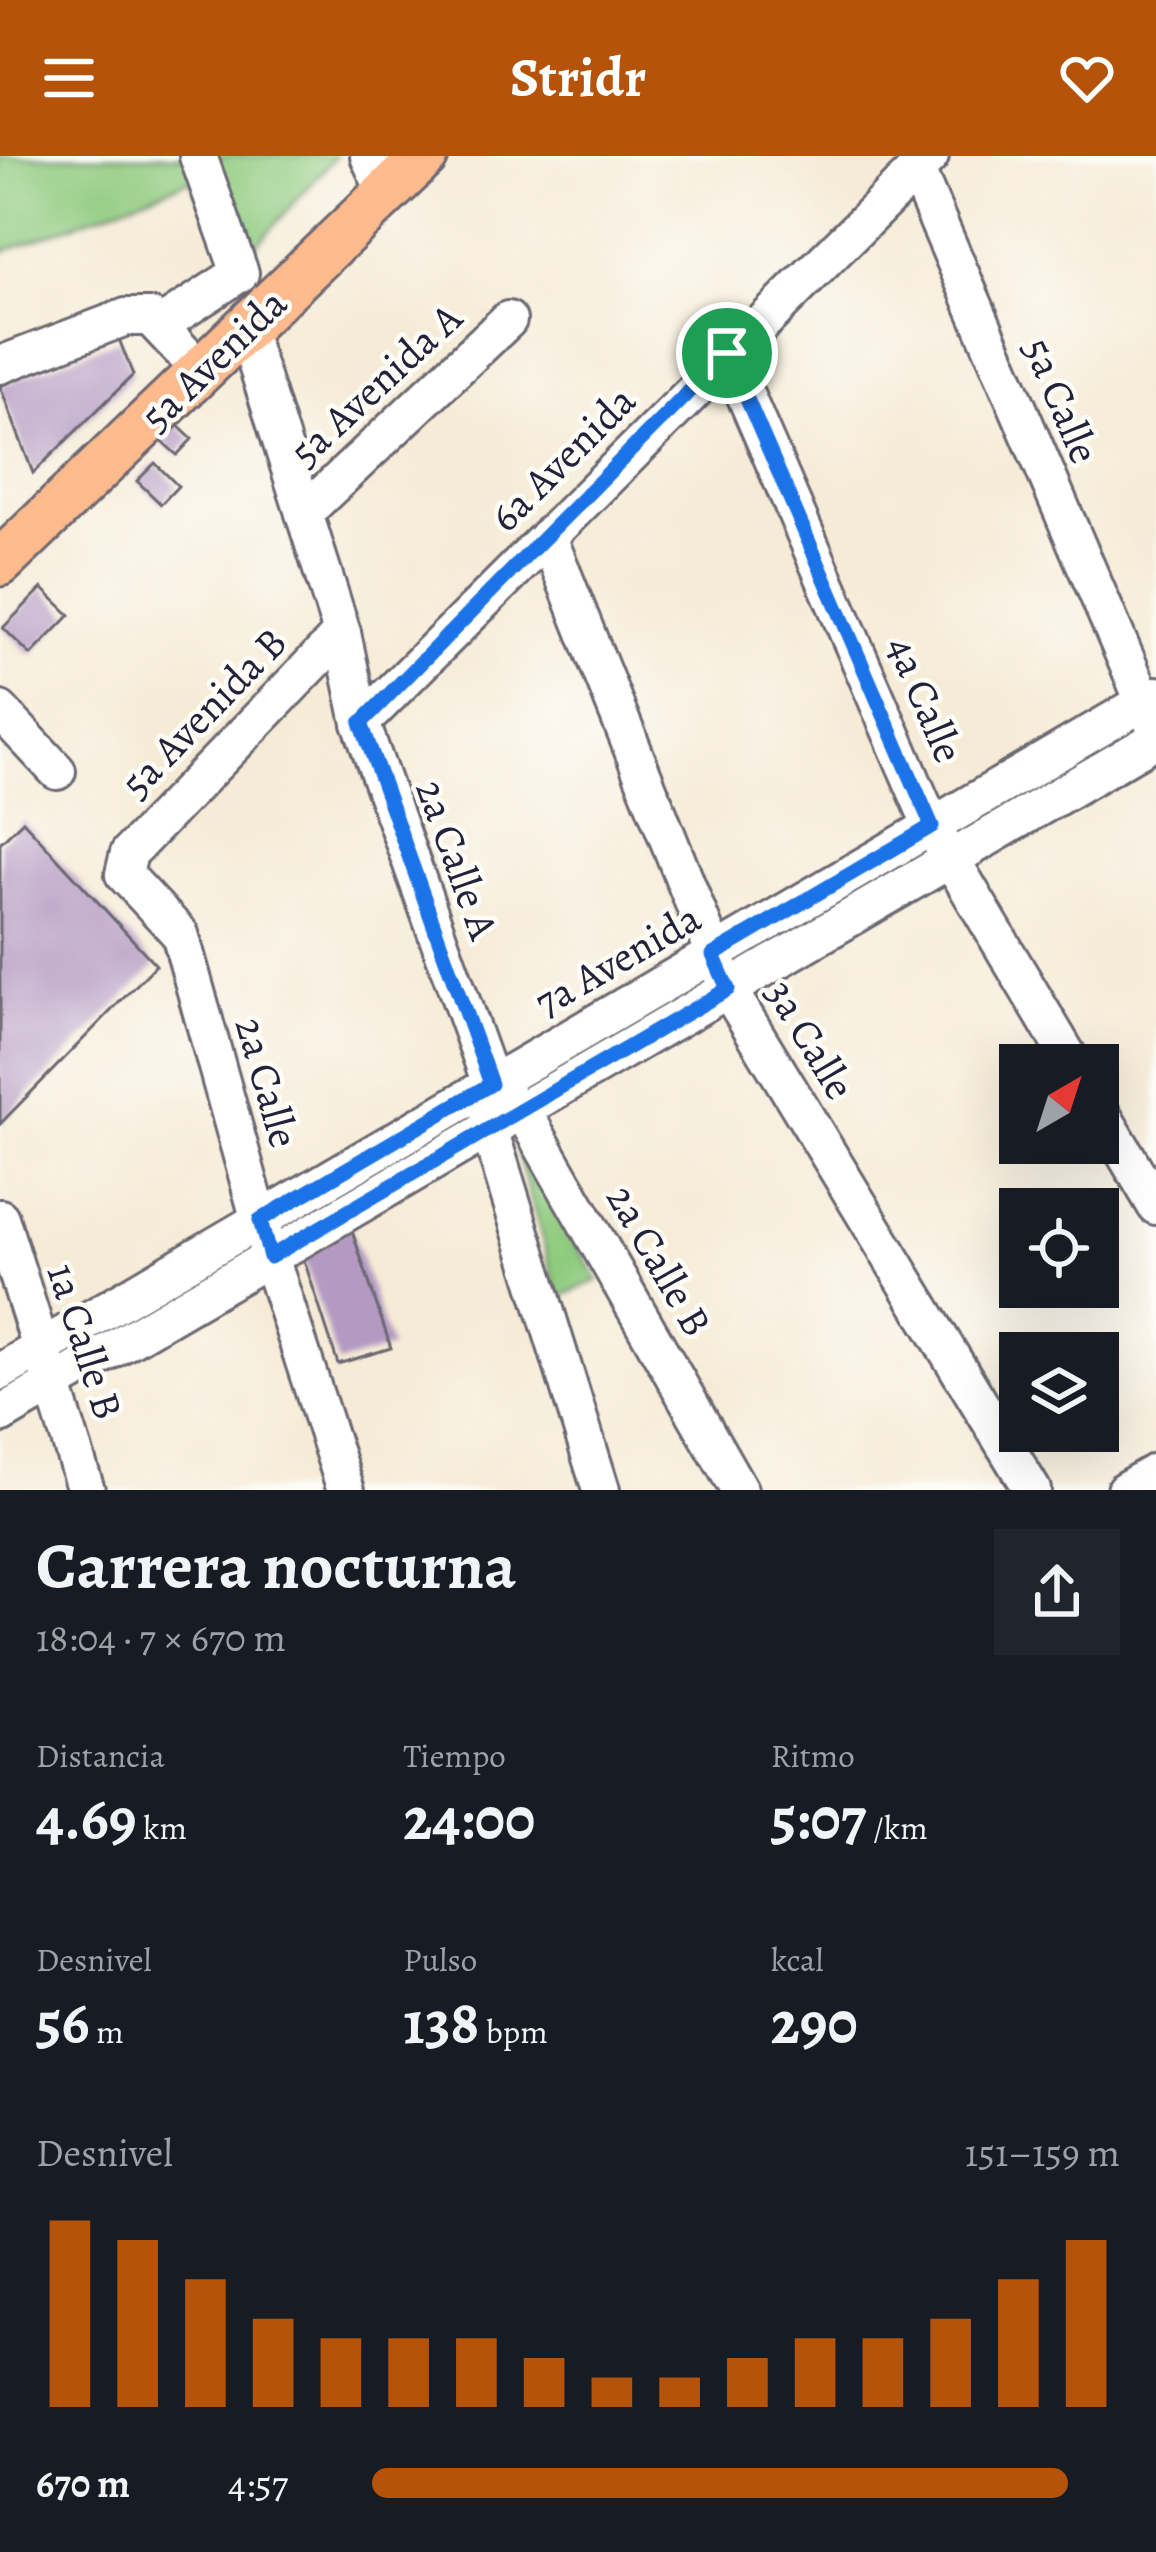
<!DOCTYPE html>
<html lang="es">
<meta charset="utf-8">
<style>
body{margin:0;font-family:Alegreya,serif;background:#20242c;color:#f1f3f6;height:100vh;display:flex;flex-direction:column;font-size:45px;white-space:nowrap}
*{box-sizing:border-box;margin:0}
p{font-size:39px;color:#9ea1a6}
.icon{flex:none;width:66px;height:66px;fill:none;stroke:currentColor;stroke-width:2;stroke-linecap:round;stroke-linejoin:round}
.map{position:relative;height:1334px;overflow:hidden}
.drawer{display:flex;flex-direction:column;background:#171b24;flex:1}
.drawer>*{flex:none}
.needle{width:78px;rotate:39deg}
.controls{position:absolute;left:999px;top:888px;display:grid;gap:24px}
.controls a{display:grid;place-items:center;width:120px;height:120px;border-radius:0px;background:#171b24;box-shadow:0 12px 48px #0002;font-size:60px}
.pin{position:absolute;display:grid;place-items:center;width:102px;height:102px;color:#fff;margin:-51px;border:6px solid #fff;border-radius:50%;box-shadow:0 3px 12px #0007}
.round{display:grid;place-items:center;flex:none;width:126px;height:126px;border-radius:0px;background:#20242c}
.overview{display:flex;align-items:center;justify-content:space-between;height:204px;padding:0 36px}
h1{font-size:66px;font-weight:700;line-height:90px}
.metrics{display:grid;grid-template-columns:repeat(3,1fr);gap:18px;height:204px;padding:12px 36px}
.metrics div{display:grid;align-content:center}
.metrics b{font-size:60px;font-weight:700}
.metrics small{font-size:33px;font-weight:400}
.metrics p{font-size:33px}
.chart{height:336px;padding:24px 36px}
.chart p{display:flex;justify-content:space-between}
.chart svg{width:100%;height:216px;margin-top:12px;stroke:#b45309;stroke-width:6}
ul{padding:0 36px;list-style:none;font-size:39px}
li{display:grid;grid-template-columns:192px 144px 1fr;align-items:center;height:90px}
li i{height:30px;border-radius:15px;background:#b45309}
header{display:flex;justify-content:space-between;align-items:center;height:156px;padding:0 36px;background:#b45309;color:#fff;font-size:54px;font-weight:700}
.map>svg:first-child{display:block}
</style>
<header><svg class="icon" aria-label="menu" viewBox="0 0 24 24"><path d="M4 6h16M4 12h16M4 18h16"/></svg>Stridr<svg class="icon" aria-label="heart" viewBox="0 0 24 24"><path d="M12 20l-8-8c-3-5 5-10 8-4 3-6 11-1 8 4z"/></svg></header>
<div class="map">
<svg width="1156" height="1334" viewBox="0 0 1156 1334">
<rect width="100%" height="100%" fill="#fdfcf7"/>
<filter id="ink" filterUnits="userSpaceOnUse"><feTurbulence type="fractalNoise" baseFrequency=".00833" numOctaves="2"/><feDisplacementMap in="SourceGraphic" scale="24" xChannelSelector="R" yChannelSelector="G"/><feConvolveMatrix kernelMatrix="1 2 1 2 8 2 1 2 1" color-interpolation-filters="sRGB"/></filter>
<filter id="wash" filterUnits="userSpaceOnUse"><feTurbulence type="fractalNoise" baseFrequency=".004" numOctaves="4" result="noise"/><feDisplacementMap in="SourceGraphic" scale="48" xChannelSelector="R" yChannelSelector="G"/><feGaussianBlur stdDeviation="2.7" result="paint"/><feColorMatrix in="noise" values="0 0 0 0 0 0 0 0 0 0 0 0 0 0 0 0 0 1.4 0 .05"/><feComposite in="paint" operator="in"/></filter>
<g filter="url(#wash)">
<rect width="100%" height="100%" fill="#f6ebd7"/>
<g fill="#8eca7e" stroke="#58765c" stroke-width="3">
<path d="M0,0h336l-101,113 -45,-89 -190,73z"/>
<path d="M514,985l84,139 -39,18z"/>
</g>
<g id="blocks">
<g fill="#b49ac3">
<path d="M119,183l14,36 -100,98 -33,-87z"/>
<path d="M173,265l19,18 -15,16 -20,-18z"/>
<path d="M155,307l23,23 -17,18 -24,-23z"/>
<path d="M42,432l28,27 -39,40 -28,-27z"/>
<path d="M23,665l133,144 -156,159v-281z"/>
<path d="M350,1069l41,123 -53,16 -34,-104z"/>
</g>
</g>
</g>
<g filter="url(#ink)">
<use href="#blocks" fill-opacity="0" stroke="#6c6872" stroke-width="3"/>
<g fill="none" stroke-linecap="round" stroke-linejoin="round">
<g stroke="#6c6872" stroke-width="42">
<g id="minor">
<path d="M369,0l17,37"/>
<path d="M916,14l238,555"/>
<path d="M162,168l78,-51 -42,-117"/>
<path d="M245,171l97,306 19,90 130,361 -2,45 112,361"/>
<path d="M727,197l205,474 141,238"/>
<path d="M0,209l126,-48h24l51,54"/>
<path d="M304,357l204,-193"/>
<path d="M548,381l180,452 304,501"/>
<path d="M342,477l-213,220 -5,21 56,60 90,323 76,233"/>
<path d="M0,554l57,61"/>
<path d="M361,567l569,-567"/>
<path d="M506,941l16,13 217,380"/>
<path d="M1098,952l58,98"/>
<path d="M0,1062l86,272"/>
<path d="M0,1216l1156,-677"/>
<path d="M0,1259l1156,-676"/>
<path d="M1125,1334l31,-18"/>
</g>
</g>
<g stroke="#6c6872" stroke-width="51">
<path id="major" d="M0,407l425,-407"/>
</g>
<use href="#minor" stroke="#fff" stroke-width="36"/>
<use href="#major" stroke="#fcba8d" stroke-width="45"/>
</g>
</g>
<g fill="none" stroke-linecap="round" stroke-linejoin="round" filter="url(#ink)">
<g stroke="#fff" stroke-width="24">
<path id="route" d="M727,197l205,473 -219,129 15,34 -458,268 -10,-37 231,-136 -130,-361z"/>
</g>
<use href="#route" stroke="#1a73e8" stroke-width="15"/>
</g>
<g text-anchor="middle" stroke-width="9" stroke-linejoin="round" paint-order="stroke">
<g font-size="42" fill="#22223b" stroke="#fdfcf7">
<text transform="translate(213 203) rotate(-44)" y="15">5a Avenida</text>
<text transform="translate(375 228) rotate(-43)" y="15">5a Avenida A</text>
<text transform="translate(1062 244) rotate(67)" y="15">5a Calle</text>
<text transform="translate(562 302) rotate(-45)" y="15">6a Avenida</text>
<text transform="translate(926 543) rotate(67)" y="15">4a Calle</text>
<text transform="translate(203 556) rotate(-46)" y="15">5a Avenida B</text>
<text transform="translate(458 703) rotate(70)" y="15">2a Calle A</text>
<text transform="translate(617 803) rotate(-30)" y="15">7a Avenida</text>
<text transform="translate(811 883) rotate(59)" y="15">3a Calle</text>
<text transform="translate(268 926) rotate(74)" y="15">2a Calle</text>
<text transform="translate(660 1104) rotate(60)" y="15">2a Calle B</text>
<text transform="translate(86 1185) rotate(72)" y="15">1a Calle B</text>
</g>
</g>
</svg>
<div class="controls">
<a><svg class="needle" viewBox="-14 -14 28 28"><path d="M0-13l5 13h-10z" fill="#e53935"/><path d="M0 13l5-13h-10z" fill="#9ea1a6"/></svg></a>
<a><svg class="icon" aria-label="locate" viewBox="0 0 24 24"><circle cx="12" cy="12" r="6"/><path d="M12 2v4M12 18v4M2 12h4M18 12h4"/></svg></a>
<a><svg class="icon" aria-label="layers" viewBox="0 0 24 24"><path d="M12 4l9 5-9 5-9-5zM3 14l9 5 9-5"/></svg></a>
</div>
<div class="pin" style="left:727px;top:197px;background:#1e9e55"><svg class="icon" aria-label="arrive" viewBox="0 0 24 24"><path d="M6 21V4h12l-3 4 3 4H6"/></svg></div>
</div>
<section class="drawer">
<div class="overview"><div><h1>Carrera nocturna</h1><p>18:04 · 7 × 670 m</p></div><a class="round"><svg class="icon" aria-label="share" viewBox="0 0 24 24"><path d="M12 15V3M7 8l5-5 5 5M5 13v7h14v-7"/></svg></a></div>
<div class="metrics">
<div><p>Distancia</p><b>4.69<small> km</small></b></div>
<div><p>Tiempo</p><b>24:00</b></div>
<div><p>Ritmo</p><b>5:07<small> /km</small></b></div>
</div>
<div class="metrics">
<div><p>Desnivel</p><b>56<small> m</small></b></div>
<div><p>Pulso</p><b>138<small> bpm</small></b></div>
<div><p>kcal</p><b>290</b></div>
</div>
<div class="chart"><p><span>Desnivel</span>151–159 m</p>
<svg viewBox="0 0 160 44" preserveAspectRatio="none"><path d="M5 44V6M15 44V10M25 44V18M35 44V26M45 44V30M55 44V30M65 44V30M75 44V34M85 44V38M95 44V38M105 44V34M115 44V30M125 44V30M135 44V26M145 44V18M155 44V10"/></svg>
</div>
<ul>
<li><b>670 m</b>4:57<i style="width:93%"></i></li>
</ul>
</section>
